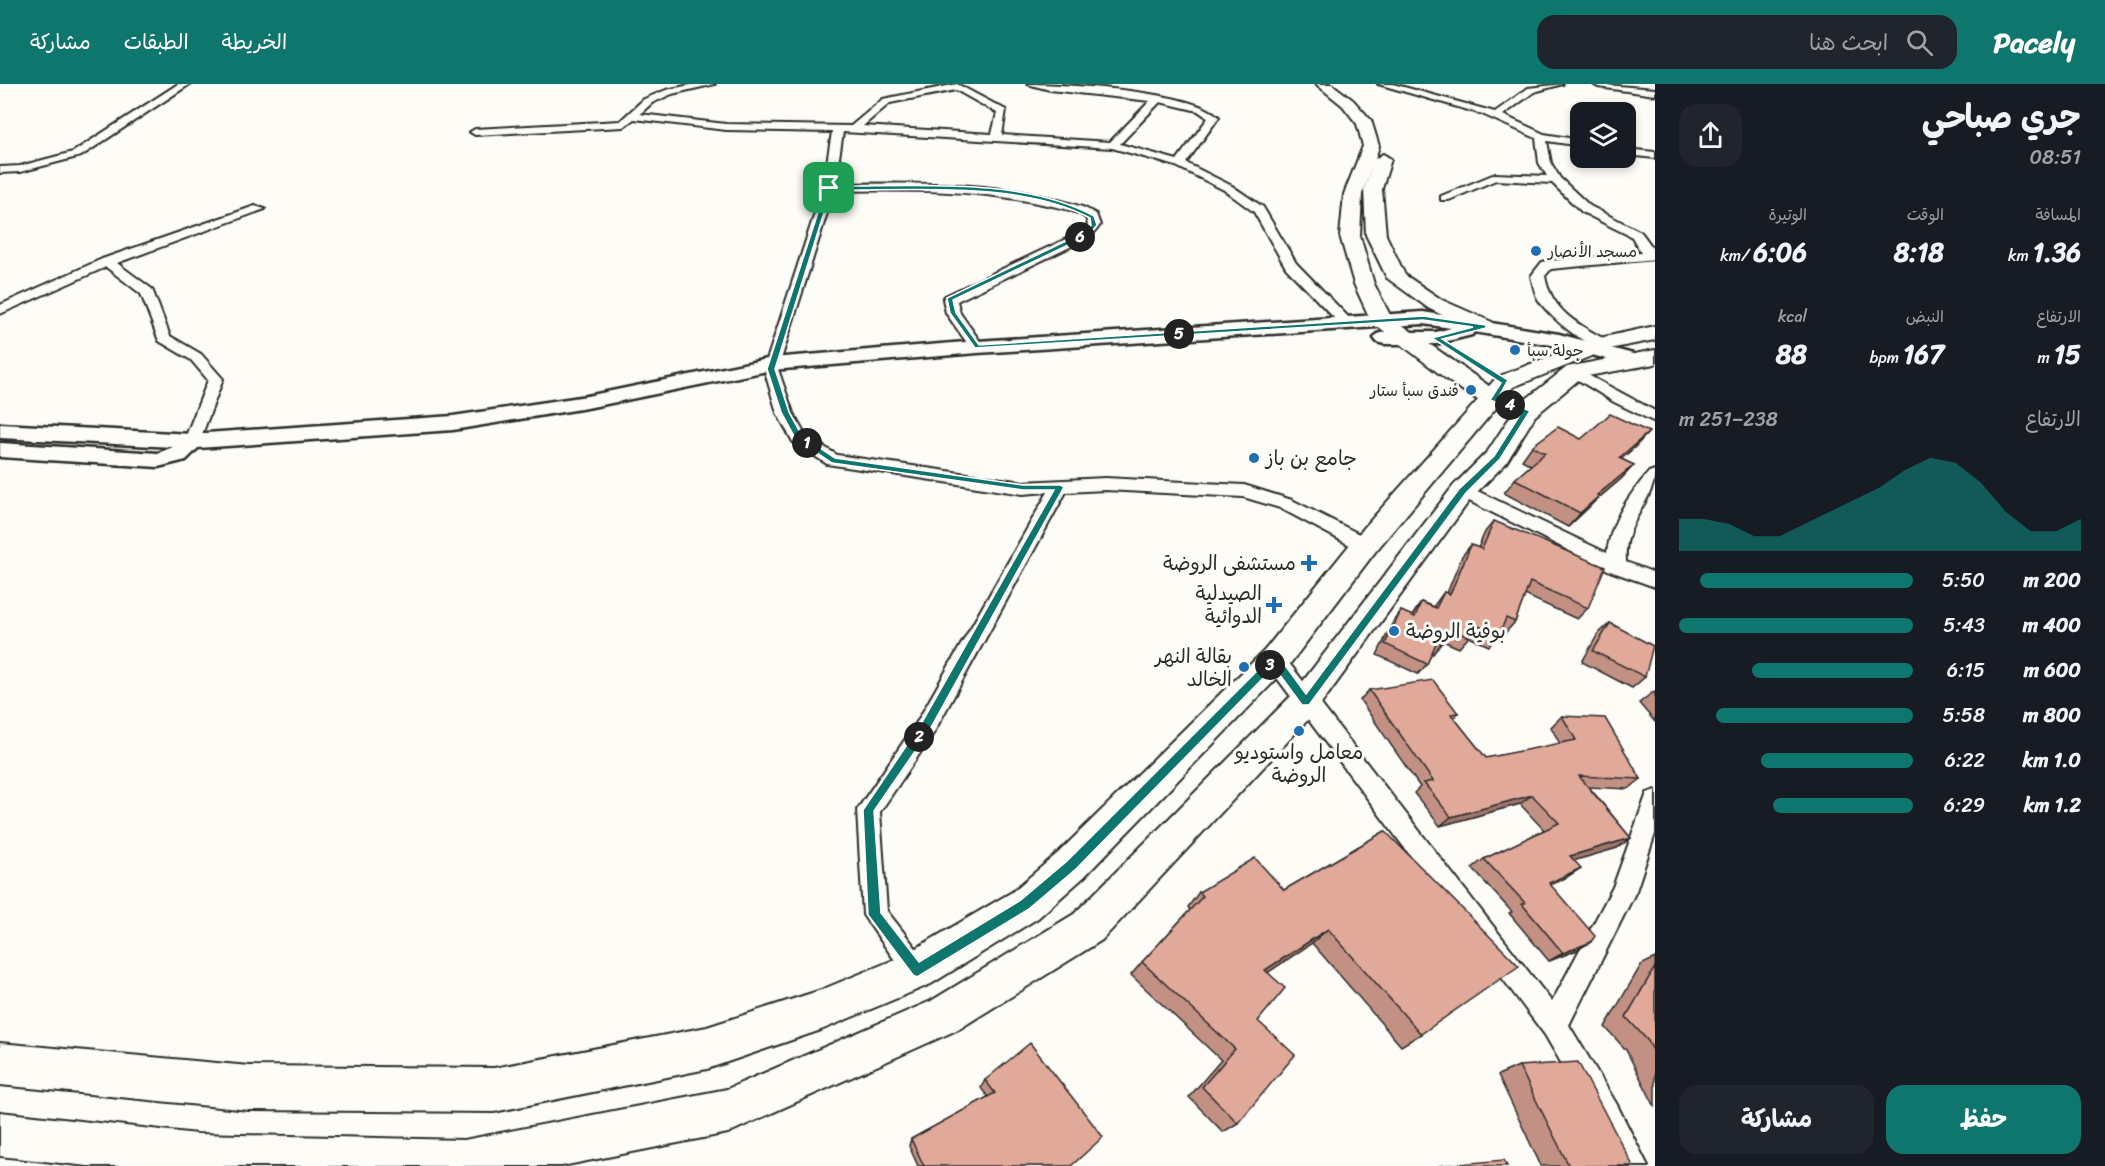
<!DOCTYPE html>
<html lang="ar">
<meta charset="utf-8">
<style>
body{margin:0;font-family:Sriracha,"Playpen Sans Arabic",sans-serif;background:#20242c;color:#f1f3f6;direction:rtl;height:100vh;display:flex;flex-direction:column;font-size:22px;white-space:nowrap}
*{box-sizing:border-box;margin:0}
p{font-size:20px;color:#9ea1a6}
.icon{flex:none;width:33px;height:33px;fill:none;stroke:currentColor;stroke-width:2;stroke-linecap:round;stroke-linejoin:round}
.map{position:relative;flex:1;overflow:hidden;direction:ltr}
.details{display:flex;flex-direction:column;background:#171b24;width:450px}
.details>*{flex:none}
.controls{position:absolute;left:1570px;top:18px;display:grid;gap:12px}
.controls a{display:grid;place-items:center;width:66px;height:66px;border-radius:12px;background:#171b24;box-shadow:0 3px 9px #0003;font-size:30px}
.pin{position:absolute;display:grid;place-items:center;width:51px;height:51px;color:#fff;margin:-26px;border-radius:12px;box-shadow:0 3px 9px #0006}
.km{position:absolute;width:30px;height:30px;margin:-15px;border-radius:50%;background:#222;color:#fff;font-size:16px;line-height:30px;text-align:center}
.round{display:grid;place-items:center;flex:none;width:63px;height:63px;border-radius:18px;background:#20242c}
.overview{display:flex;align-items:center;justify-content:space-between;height:102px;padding:0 24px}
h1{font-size:33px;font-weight:700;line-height:45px}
.figures{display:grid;grid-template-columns:repeat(3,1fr);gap:9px;height:102px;padding:6px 24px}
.figures div{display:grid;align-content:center}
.figures b{font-size:26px;font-weight:700}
.figures small{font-size:16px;font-weight:400}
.figures p{font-size:16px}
.chart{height:168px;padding:12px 24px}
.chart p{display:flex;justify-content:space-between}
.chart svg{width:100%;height:108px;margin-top:6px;fill:#0f766e;opacity:.7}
.primary-button{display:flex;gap:12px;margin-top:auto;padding:12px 24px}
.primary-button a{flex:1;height:69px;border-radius:18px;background:#0f766e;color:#fff;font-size:24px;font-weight:700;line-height:69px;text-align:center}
.primary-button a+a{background:#20242c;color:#f1f3f6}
ul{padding:0 24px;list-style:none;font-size:20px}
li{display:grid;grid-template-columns:96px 72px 1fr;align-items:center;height:45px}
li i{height:15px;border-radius:8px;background:#0f766e}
header{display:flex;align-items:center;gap:36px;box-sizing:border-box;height:84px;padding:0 30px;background:#0f766e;color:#fff}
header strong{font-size:28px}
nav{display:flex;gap:33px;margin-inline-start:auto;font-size:21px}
.search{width:420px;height:54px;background:#20242c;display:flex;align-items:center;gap:15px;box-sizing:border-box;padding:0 21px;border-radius:18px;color:#9ea1a6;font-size:22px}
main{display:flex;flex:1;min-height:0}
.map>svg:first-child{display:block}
</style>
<header>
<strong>Pacely</strong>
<div class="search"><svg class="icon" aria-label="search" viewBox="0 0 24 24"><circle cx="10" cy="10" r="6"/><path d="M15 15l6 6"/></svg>ابحث هنا</div>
<nav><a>الخريطة</a><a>الطبقات</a><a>مشاركة</a></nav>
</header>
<main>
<section class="details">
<div class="overview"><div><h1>جري صباحي</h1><p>08:51</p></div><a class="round"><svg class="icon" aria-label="share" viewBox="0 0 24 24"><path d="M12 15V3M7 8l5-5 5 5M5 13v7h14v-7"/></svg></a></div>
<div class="figures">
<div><p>المسافة</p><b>1.36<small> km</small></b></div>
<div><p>الوقت</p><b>8:18</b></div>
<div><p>الوتيرة</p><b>6:06<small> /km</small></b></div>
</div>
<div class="figures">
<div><p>الارتفاع</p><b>15<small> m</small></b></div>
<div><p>النبض</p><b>167<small> bpm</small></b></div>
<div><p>kcal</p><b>88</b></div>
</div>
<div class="chart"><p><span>الارتفاع</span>238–251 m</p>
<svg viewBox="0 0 160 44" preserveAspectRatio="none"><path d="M0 44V31L10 31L20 33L30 38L40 38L50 33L60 28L70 23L80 18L90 11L100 6L110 8L120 16L130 28L140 36L150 36L160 31V44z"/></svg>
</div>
<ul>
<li><b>200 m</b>5:50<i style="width:91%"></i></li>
<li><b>400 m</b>5:43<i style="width:100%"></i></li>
<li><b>600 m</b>6:15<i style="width:69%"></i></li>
<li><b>800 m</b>5:58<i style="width:84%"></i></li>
<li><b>1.0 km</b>6:22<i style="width:65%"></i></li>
<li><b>1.2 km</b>6:29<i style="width:60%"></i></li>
</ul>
<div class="primary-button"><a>حفظ</a><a>مشاركة</a></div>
</section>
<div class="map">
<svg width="1655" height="1082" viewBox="0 0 1655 1082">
<rect width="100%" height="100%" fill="#fdfcf7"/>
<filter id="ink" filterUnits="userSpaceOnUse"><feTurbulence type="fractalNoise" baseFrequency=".0167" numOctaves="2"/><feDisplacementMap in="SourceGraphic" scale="12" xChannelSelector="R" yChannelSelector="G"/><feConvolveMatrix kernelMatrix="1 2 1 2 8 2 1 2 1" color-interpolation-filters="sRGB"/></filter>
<g filter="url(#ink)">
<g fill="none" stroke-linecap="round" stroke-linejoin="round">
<g stroke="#2b2b2b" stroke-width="4">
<g id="street">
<path d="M178,0h12l-109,72 -61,16 -20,1v-6l20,-1 53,-14z"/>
<path d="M695,0h20l-43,10 -20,9 -12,11 86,10 125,2 32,-27 74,-15 49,26 -4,25 108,7 40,-41 -100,-11 -23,-6c39,0 166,7 192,33l-33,46 46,23 31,21 33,56 58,60 -7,4 -5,-1 -56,-58 -32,-56 -30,-22 -48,-24 -64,-18 -269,-16 -8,52c83,-1 171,-4 250,24l11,6 4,11 -9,12 -134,64 3,12 24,34 -7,4 -5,-1 -26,-37 -3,-14 2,-3 138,-65 5,-6 -2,-7c-11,-8 -25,-10 -39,-13 -70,-16 -142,-15 -213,-14l-56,178 15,44 12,22 32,20 186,27 82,-4 139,7 48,15 79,40 3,5 -3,5h-12l-79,-42 -37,-11 -138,-7 -39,2 -133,242 -53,78 7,99 39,50 4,9 -4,9 -9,4 -9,-4 -45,-64 -6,-105 60,-88 131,-230 -25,2 -196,-30 -34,-22 -16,-29 -13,-44 59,-181 9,-56 -106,-2 -92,-11 -11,8 -148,8 -5,-3 5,-3 145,-8 24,-22 22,-9zM956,6l41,23 -5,21 -129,-8 27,-23zM1160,18l38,9 10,7 -31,42 -57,-16z"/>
<path d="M1378,0h15l102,28 33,-24 35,-4 -29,8 -31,23 41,19 37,6v6l-34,-5 4,22 9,15 30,28 51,26 14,19v8l-104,10 -6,7c6,35 34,49 63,65l2,3 -2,3c-19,5 -61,-32 -70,-48 -4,-7 -5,-15 -7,-23l11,-14 5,-1 94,-8 -9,-16 -50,-25 -30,-29 -56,-3 -47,20h-8v-4l54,-22 52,2 -8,-13 -3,-25 -54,-24z"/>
<path d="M1593,0l62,5v6l-57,-8z"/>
<path d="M1626,65l29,3v6l-29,-3z"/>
<path d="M255,122l10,3 -148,54 35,26 18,47 31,18 22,25 -25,66h-12l-2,-4 24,-61 -17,-20 -32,-19 -18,-47 -35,-27 -106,47v-9l102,-46z"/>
<path d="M1575,284l80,43v11l-41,-20 -44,-27 -2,-3 2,-3z"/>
<path d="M1655,386c0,33 -32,49 -29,92l29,11v14l-45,-16 -153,-76 -3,-4 9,-6 6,2 138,66c4,-32 21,-57 42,-81z"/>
<path d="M1275,568l7,2 270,348 61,-115 34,-94 8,-3v44l-19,57 -67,134 47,78 32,63h-31l-21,-43 -51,-88 -277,-369 -3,-6 3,-6z"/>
</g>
</g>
<g stroke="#2b2b2b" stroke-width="5">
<path id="secondary" d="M1423,228l136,22 85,23 3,4 -3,4 -7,2 -79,-21 -84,-14 -2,3 -36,9h-52l-7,-2 -3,-4 3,-4 7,-2h52l15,-4 -28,-4 -446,29 -205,17 -185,38 -134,22 -255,18 -12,12 -28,7 -158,-10v-14l158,10 15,-6 -173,-9v-14l192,10 261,-18 134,-20 185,-38 205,-17z"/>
</g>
<g stroke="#2b2b2b" stroke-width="4">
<path id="primary" d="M1316,0h16l21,16 18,20 8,26 -4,13 8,-5 8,5 -9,30 4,46 19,40 37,25 50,22 3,5 -3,5h-16l-48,-24 -41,-30 -21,-43 -2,-46 10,-29 -12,34 -2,42 14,48 17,33 98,69 8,-9 98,-38 60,-13v14l-46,9 -96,38 -7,9 15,7 46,-36 88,-17v14l-73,13 -47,39 -29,47 -34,34 -156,214 -214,229 -143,89 -216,97 -15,7 -166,33h-475l-87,-10v-44l197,22 267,6 263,-51 204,-88 143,-87 220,-221 160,-208 34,-34 26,-40 -18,-3 -121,144 -89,117 -202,208 -46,41 -107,66 -110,46 -114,39 -213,43 -245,-2 -249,-25v-42l249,23 245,2 213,-41 114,-37 82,-34 109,-64 46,-39 206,-202 91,-113 123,-138 -24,-15 -83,-64 -17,-37 -14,-48 4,-42 19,-48 -6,-22 -14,-18z"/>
</g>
<use href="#street" fill="#fdfcf7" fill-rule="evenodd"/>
<use href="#secondary" fill="#fdfcf7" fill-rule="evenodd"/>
<use href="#primary" fill="#fdfcf7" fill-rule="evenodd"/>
</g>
<g fill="#c29184" stroke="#2b2b2b" stroke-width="1.5">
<path d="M1581,355l55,7 -15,13 13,6 -13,14 -26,22 -9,9 -18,17 -64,-34 11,-14 16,-14 -9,-5 10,-14z"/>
<path d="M1494,437l94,87 -11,11 -52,-24 -10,27 -10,11 -5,-2 -1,4 -10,11 -20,-9 -10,11 -16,-7 -10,13 -2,-1 -4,11 -9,10 -41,-19 16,-33 8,-11 11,5 9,-14 12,5 11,-15 3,1 15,-37 9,-11 7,3 7,-16z"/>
<path d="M1610,539l35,54 -13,11 -50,-26 16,-28z"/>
<path d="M1369,606l89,23 -4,5 32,40 74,-14 -9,-17 11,-11 79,63 -13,10 -39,-2 42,51 -14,10 -43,12 -7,17 -17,8 27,65 -28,11 -40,-48 3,-1 -40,-44 12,-9 60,-29 -24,-26 -80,22 -26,-33 6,-6 -60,-87z"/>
<path d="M1655,608v30l-16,-19 13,-10z"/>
<path d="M1385,747l36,203 -20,12 -89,-103 -45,30 -29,150 -15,9 -34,-35 32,-37 -90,-85 11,-13 48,-52 -2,-3 11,-15 85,-2z"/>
<path d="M1655,874v149l-29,-57 -21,-23 36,-62z"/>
<path d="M1519,982l114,100h-92l-43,-91z"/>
<path d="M985,996l86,86h-153l-9,-20 2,-7 77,-42 -7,-9z"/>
</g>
<g fill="#9e766c" stroke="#2b2b2b" stroke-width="1.5">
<path d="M1649,348l-13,14 -29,26 12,-14z"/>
<path d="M1634,381l-13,14 -26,22 -9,9 -18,17 29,-32z"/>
<path d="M1532,711l-12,9 -80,22 11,-9z"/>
<path d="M1631,754l-14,10 -61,18 14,-10z"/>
<path d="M1581,784l-14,9 -31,15 13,-9z"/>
<path d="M1328,845l-16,14 -61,41 14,-14z"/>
<path d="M1591,858l-14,8 -28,11 14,-8z"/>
</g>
<g fill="#e1a99a" stroke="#2b2b2b" stroke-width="1.5">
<path d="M1610,330l39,18 -30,26 15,7 -37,30 2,1 -19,17 -65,-34 30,-26 -13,-7 26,-19 23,12z"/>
<path d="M1494,437l111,46 -17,41 -58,-26 -15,40 -9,-4 -7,17 -25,-11 -5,13 -21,-8 -6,14 -5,-2 -10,23 -42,-20 16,-33 14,6 6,-15 15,6 8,-16 6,2 21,-49 11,4z"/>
<path d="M1610,539l43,23 -8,31 -52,-26z"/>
<path d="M1433,596l25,33 -7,1 35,44 90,-18 -14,-24 43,2 36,61 -62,-3 52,62 -61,18 11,12 -32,15 46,53 -4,6 -28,11 -41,-49 3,-1 -41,-44 75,-36 -27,-28 -81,22 -27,-34 9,-2 -64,-91z"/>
<path d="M1385,747l134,135 -98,68 -93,-105 -63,41 20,18 -27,33 37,34 -57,68 -36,-36 33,-38 -93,-87 61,-66 -4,-4 56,-34 29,32z"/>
<path d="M1655,883v87l-7,-13 -22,-24z"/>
<path d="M1030,959l73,94 -32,29h-147l-13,-27 84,-46 -10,-13z"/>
<path d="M1578,978l55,104h-64l-50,-100z"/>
<path d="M1504,1076l3,6h-69z"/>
</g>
</g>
<path fill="#0f766e" stroke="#fff" stroke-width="1.5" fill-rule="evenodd" d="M829,102c82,1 192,-10 265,30l3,9 -8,10 -136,65 3,13 23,32 444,-29 63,9v3l-44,11 66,41 -10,18 32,13 -30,48 -34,34 -157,212h-7l-28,-38 -198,202 -47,40 -112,68 -4,-2 -45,-60 -5,-105 58,-86 133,-234h-31l-191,-27 -37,-25 -14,-26 -14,-43 59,-181zM831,106c79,1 188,-10 259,28l1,7 -6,7 -138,66 3,15 25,35 448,-28 50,7 -41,11 69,45 -11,17 32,12 -28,44 -35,33 -153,205 -27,-37h-8l-204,204 -46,39 -102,62 -38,-49 -7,-102 55,-80 135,-244 -4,-2h-37l-188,-27 -33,-22 -13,-24 -14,-43z"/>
<g fill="#1f6fb2" stroke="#fdfcf7" stroke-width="2">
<circle cx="1536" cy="167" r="6"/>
<circle cx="1515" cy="266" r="6"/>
<circle cx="1471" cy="306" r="6"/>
<circle cx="1254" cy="374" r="6"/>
<path d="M1306 470h6v6h6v6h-6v6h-6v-6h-6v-6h6z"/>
<path d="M1271 512h6v6h6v6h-6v6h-6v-6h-6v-6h6z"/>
<circle cx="1394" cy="547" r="6"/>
<circle cx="1244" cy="583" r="6"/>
<circle cx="1299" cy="647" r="6"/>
</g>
<g text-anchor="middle" stroke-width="6" stroke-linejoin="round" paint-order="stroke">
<g font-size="16" fill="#2b2b2b" stroke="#fdfcf7" text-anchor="start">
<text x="1548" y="173">مسجد الأنصار</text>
<text x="1527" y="272">جولة سبأ</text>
<text x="1459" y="312" text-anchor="end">فندق سبأ ستار</text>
</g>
<g font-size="20" fill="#2b2b2b" stroke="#fdfcf7" text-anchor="end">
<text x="1266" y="381" text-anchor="start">جامع بن باز</text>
<text x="1296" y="486">مستشفى الروضة</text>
<text x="1262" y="516">الصيدلية<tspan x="1262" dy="23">الدوائية</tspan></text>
<text x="1406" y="554" text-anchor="start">بوفية الروضة</text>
<text x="1232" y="579">بقالة النهر<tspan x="1232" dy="23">الخالد</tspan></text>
<text x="1299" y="675" text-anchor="middle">معامل واستوديو<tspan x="1299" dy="23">الروضة</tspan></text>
</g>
</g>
</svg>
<div class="controls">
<a><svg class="icon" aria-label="layers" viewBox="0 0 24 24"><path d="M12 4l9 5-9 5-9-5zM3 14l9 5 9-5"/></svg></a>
</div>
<div class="pin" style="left:829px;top:104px;background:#1e9e55"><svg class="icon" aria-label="arrive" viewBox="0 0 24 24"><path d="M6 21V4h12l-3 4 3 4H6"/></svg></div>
<b class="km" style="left:807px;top:359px">1</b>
<b class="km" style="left:919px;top:653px">2</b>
<b class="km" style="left:1270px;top:581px">3</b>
<b class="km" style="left:1510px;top:321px">4</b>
<b class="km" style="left:1179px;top:250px">5</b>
<b class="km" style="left:1080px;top:153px">6</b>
</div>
</main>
